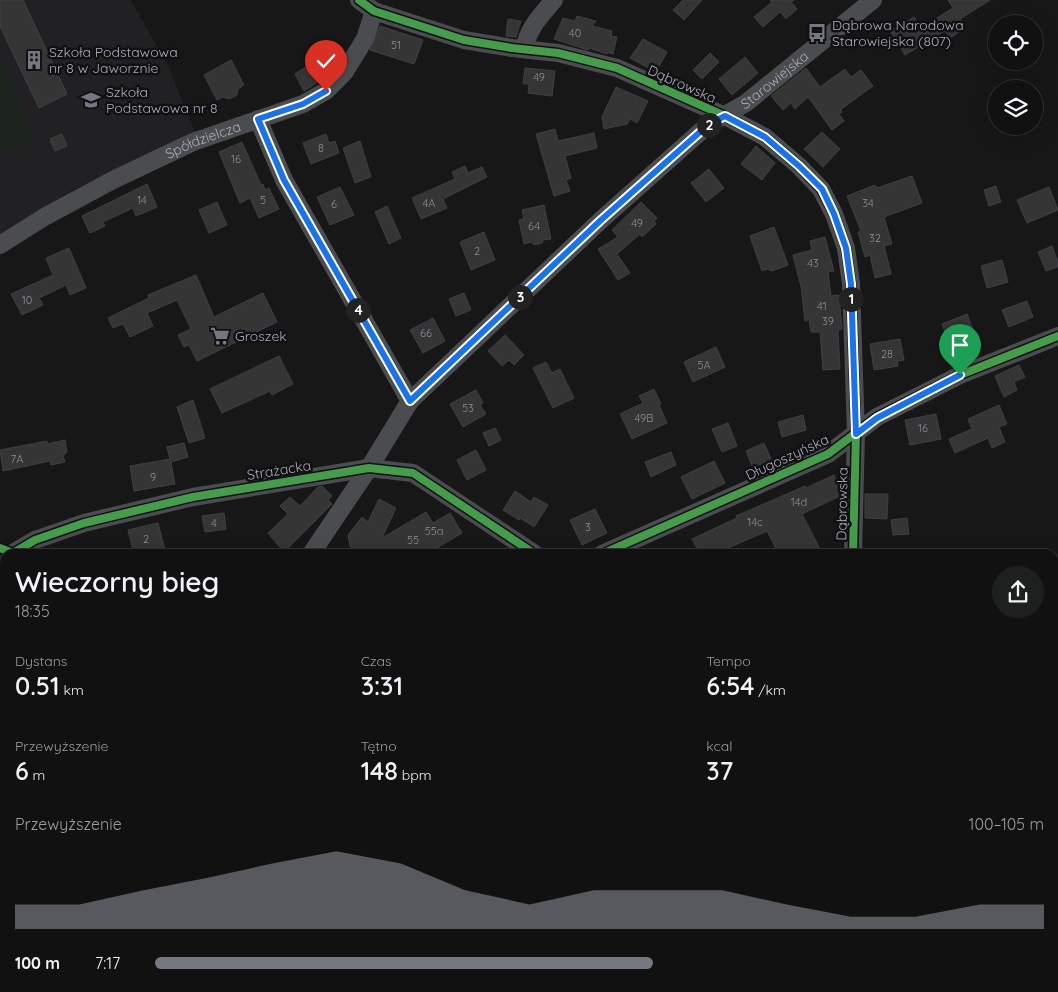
<!DOCTYPE html>
<html lang="pl">
<meta charset="utf-8">
<style>
body{margin:0;font-family:Quicksand,sans-serif;background:#1e1f1f;color:#f1f3f6;height:100vh;display:flex;flex-direction:column;font-size:19px;white-space:nowrap}
*{box-sizing:border-box;margin:0}
p{font-size:16px;color:#9c9d9f}
.icon{flex:none;width:28px;height:28px;fill:none;stroke:currentColor;stroke-width:2;stroke-linecap:round;stroke-linejoin:round}
.map{position:relative;flex:1;overflow:hidden}
.details{position:absolute;left:0px;top:549px;width:1059px;height:444px;display:flex;flex-direction:column;background:#111;border-radius:15px 15px 0 0;box-shadow:0 5px 20px #0002,0 0 0 1px #303131}
.details>*{flex:none}
.controls{position:absolute;left:988px;top:15px;display:grid;gap:10px}
.controls a{display:grid;place-items:center;width:55px;height:55px;border-radius:50%;background:#111;box-shadow:0 5px 20px #0002,0 0 0 1px #303131;font-size:25px}
.pin{position:absolute;display:grid;place-items:center;width:42px;height:42px;color:#fff;margin:-51px -21px;border-radius:50% 50% 50% 0;rotate:-45deg;box-shadow:0 0 5px #0007}
.pin .icon{rotate:45deg}
.km{position:absolute;width:25px;height:25px;margin:-12px;border-radius:50%;background:#222;color:#fff;font-size:14px;line-height:25px;text-align:center}
.round{display:grid;place-items:center;flex:none;width:52px;height:52px;border-radius:26px;background:#1e1f1f}
.summary{display:flex;align-items:center;justify-content:space-between;height:85px;padding:0 15px}
h1{font-size:28px;font-weight:600;line-height:38px}
.metrics{display:grid;grid-template-columns:repeat(3,1fr);gap:8px;height:85px;padding:5px 15px}
.metrics div{display:grid;align-content:center}
.metrics b{font-size:25px;font-weight:600}
.metrics small{font-size:14px;font-weight:400}
.metrics p{font-size:14px}
.chart{height:140px;padding:10px 15px}
.chart p{display:flex;justify-content:space-between}
.chart svg{width:100%;height:90px;margin-top:5px;fill:#757880;opacity:.7}
ul{padding:0 15px;list-style:none;font-size:16px}
li{display:grid;grid-template-columns:80px 60px 1fr;align-items:center;height:38px}
li i{height:12px;border-radius:6px;background:#757880}
.map>svg:first-child{display:block}
</style>
<div class="map">
<svg width="1058" height="992" viewBox="0 0 1058 992">
<rect width="100%" height="100%" fill="#171717"/>
<g fill="#212123">
<path d="M0,0h131l38,68 26,64 -126,60 -69,44z"/>
<path d="M1058,598v295l-4,-4v-286z"/>
</g>
<path fill="#1d241e" d="M0,59l35,81 -35,16z"/>
<g fill="#353536" stroke="#3f4043">
<path d="M0,0h23l44,94 -28,14 -39,-82z"/>
<path d="M683,0h19l-18,20 -11,-10z"/>
<path d="M770,0h24l-3,2 6,7 -11,10 -6,-7 -17,15 -9,-10 18,-15z"/>
<path d="M948,0h42l-30,19 5,9 -15,10 -5,-7 -40,24 -15,-24 24,-14 7,11 32,-20z"/>
<path d="M577,16l19,5 -4,5 20,5 -1,5 6,1 -4,17 -6,-2v2l-18,-6 -1,2 -34,-11 9,-21 12,3z"/>
<path d="M508,19l13,2 -5,16 -10,-1z"/>
<path d="M380,26l43,14 -9,24 -44,-14z"/>
<path d="M643,39l24,13 -11,20 -26,-14z"/>
<path d="M710,53l9,9 -17,17 -9,-9z"/>
<path d="M745,57l13,16 -26,22 -13,-16z"/>
<path d="M231,60l13,25 -6,4 -1,6 -8,4 -6,-2 -6,3 -13,-25z"/>
<path d="M313,62l11,16 -20,13 -9,-17z"/>
<path d="M525,68l30,3 -3,25 -24,-3 1,-9h-6z"/>
<path d="M806,68l14,19 25,-18 6,8 10,-7 12,16 -33,24 2,2 -3,2 5,7 -12,9 -24,-33 -13,12 -4,-6 -8,7 -12,-14z"/>
<path d="M616,87l32,14 -11,22 -7,-4 -3,5 -23,5 -2,-12z"/>
<path d="M555,129l3,12 36,-8 3,15 -32,8 6,22 -5,2 4,11 -16,5 -18,-62z"/>
<path d="M822,132l18,17 -17,18 -19,-18z"/>
<path d="M62,134l5,12 -12,5 -5,-12z"/>
<path d="M326,134l3,9 6,-2 4,12 -28,11 -8,-21z"/>
<path d="M360,141l11,36 -16,6 -12,-35z"/>
<path d="M242,142l19,43 2,-1 2,6 4,-2 10,21 -20,9 -9,-20 -10,5 -21,-51z"/>
<path d="M756,146l19,17 -13,17 -21,-16z"/>
<path d="M465,166l3,7 14,-6 5,10 -44,22 4,9 -26,11 -9,-21 43,-19 -3,-7z"/>
<path d="M709,169l15,19 -18,14 -15,-19z"/>
<path d="M912,176l10,27 -38,14 8,27 -8,2 7,28 -16,4 -5,-23 -5,2 -7,-25 3,-1 -14,-35 28,-11 2,3z"/>
<path d="M147,184l10,23 -21,9 -3,-8 -30,14 2,4 -15,7 -8,-17z"/>
<path d="M996,186l5,16 -12,4 -5,-16z"/>
<path d="M340,187l14,28 -24,10 -13,-28z"/>
<path d="M1049,187l9,23 -31,13 -10,-23z"/>
<path d="M217,202l10,23 -18,8 -10,-23z"/>
<path d="M641,202l16,16 -3,3 2,3 -14,13 -2,-3 -23,20 13,19 -12,7 -20,-31 20,-12 -6,-7z"/>
<path d="M544,205l7,34 -8,1 -1,3 -8,2 -2,-3 -8,2 -5,-24 5,-1 -2,-9z"/>
<path d="M387,206l14,32 -12,6 -14,-32z"/>
<path d="M774,227l14,38 -16,6 -5,-2 -5,2 -12,-35z"/>
<path d="M484,232l11,28 -24,10 -11,-28z"/>
<path d="M825,237l9,34 -6,1 3,24 8,-1 3,34 -4,1 2,39 -17,1 -3,-38h-9l-2,-13 -4,2 -4,-35 -8,-31 19,-5 -2,-9z"/>
<path d="M1052,246l6,16v5l-12,4 -8,-19z"/>
<path d="M69,248l17,40 -16,7 -4,-10 -27,13 4,7 -21,10 -11,-21 42,-19 -7,-17z"/>
<path d="M1002,260l6,22 -21,6 -6,-22z"/>
<path d="M196,275l18,42 49,-24 14,29 -80,39 -8,-16 -5,2 -6,-12 13,-6 -14,-29 -30,13 6,13 -23,11 -7,-13 -10,4 -5,-10 41,-20 -1,-3z"/>
<path d="M464,293l7,17 -15,6 -7,-17z"/>
<path d="M1027,301l6,16 -24,10 -7,-17z"/>
<path d="M967,314l8,21 -25,10 -8,-21z"/>
<path d="M433,318l12,23 -22,12 -13,-23z"/>
<path d="M505,335l19,20 -10,10 -5,-5 -7,6 -14,-15z"/>
<path d="M900,339l4,21 -7,1 1,5 -24,4 -4,-26z"/>
<path d="M716,347l9,20 -32,15 -9,-20z"/>
<path d="M279,356l14,28 -21,11 -2,-4 -48,22 -12,-24z"/>
<path d="M546,362l6,11 8,-4 14,29 -21,10 -20,-40z"/>
<path d="M1019,365l6,12 -11,5 3,8 -13,7 -9,-21z"/>
<path d="M654,389l7,15 -2,1 8,18 -35,16 -12,-25 23,-11 -4,-7z"/>
<path d="M476,390l7,13 -3,2 6,9 -23,13 -13,-23z"/>
<path d="M193,400l12,38 -16,5 -12,-36z"/>
<path d="M999,405l8,19 -8,3 6,15 -13,6 -4,-10 -33,15 -6,-14 23,-10 -4,-10z"/>
<path d="M936,414l5,25 -31,6 -5,-25z"/>
<path d="M803,415l3,15 -24,7 -4,-15z"/>
<path d="M728,423l9,23 -15,6 -10,-23z"/>
<path d="M495,428l6,12 -12,6 -6,-13z"/>
<path d="M65,440l2,12 -4,4 2,6 -14,3 -1,-4 -47,10 -3,-21 47,-9v3z"/>
<path d="M184,443l4,14 -17,5 4,22 -41,7 -4,-25 40,-7 -3,-12z"/>
<path d="M764,443l9,20 -19,8 -8,-20z"/>
<path d="M476,450l10,20 -19,10 -10,-20z"/>
<path d="M671,452l5,13 -25,12 -6,-15z"/>
<path d="M714,461l11,22 -33,16 -11,-22z"/>
<path d="M834,475l8,20 -40,19 18,35 -10,5h-31l-12,-23 -41,18 2,5h-28l-8,-15 45,-21 -1,-2 69,-30 1,2z"/>
<path d="M322,486l10,10 -4,4 4,4 -48,48 -16,-19 20,-19 -8,-8 10,-9 10,9 18,-19z"/>
<path d="M515,491l16,11 3,-5 14,8 -14,22 -14,-9 -1,2 -16,-10z"/>
<path d="M865,494h23l-1,25 -22,-1z"/>
<path d="M379,499l17,9 -14,30 44,-26 7,11 17,-10 12,20 -35,21h-71l2,-2 -8,-6 -2,-11 14,-18 6,5z"/>
<path d="M595,509l12,24 -25,12 -12,-25z"/>
<path d="M224,513l2,16 -21,3 -3,-16z"/>
<path d="M907,518l2,16 -16,1 -2,-15z"/>
<path d="M158,523l8,31h-32l-6,-24z"/>
</g>
<g fill="none" stroke-linecap="round" stroke-linejoin="round">
<g stroke="#4b4c50" stroke-width="18">
<path d="M359,0l15,11 90,29 48,8 46,5 59,15 108,48 40,21 34,29 22,23 13,25 12,34 5,36 5,150 -3,120"/>
<path d="M524,49c4,-20 16,-33 30,-49"/>
<path d="M258,119l26,61 126,221"/>
<path id="s1" d="M0,245l46,-29 67,-36 80,-38 110,-38 23,-13 18,-18 21,-34 9,-28"/>
<path d="M11,554l24,-14 49,-17 109,-26 176,-29 44,5 122,81"/>
<path id="s2" d="M311,554l58,-86 41,-67 191,-181 108,-96 37,-21 127,-103"/>
<path d="M602,554l226,-100 49,-37 83,-42 98,-39"/>
<path d="M0,806l5,-3"/>
<path d="M1054,908l4,2"/>
<path d="M54,988l7,4"/>
<path d="M14,992l3,-4"/>
<path d="M646,992v-4"/>
</g>
<g stroke="#111113" stroke-width="11">
<g id="cycleway">
<path d="M359,0l15,11 90,29 48,8 46,5 59,15 108,48 40,21 34,29 22,23 13,25 12,34 5,36 5,150 -3,120"/>
<path d="M0,548l13,5 22,-13 49,-17 109,-26 176,-29 44,5 122,81"/>
<path d="M602,554l226,-100 49,-37 83,-42 98,-39"/>
</g>
</g>
<use href="#cycleway" stroke="#469c4c" stroke-width="8"/>
</g>
<g fill="none" stroke-linecap="round" stroke-linejoin="round">
<g stroke="#fff" stroke-width="10">
<path id="route" d="M326,91l-23,13 -45,15 26,61 126,221 191,-181 108,-96 16,-8 40,21 34,29 23,23 12,25 12,34 5,36 5,150 21,-16 83,-43"/>
</g>
<use href="#route" stroke="#1a73e8" stroke-width="6"/>
</g>
<defs>
<g id="bus-bare" transform="scale(1.5)"><path d="M-5-6H5V4H4V6H2V4H-2V6H-4V4H-5ZM-3.5-4V0h7V-4ZM-3.5 1.2v1.5H-2V1.2ZM2 1.2v1.5H3.5V1.2Z" fill="#757880" stroke="#111113" stroke-width="2.5" paint-order="stroke"/></g>
<g id="building-bare" transform="scale(1.5)"><path d="M-4-6H4V6H1V3H-1V6H-4ZM-2.5-4.3h1.7v1.8h-1.7ZM.8-4.3h1.7v1.8H.8ZM-2.5-1h1.7V.8h-1.7ZM.8-1h1.7V.8H.8Z" fill="#757880" stroke="#111113" stroke-width="2.5" paint-order="stroke"/></g>
<g id="school-bare" transform="scale(1.5)"><path d="M0-5L7-2L0 1L-7-2ZM-4 1L0 2.5L4 1V4Q0 6-4 4Z" fill="#757880" stroke="#111113" stroke-width="2.5" paint-order="stroke"/></g>
<g id="supermarket-bare" transform="scale(1.5)"><path d="M-6-5.5h2.5l.6 2H6L4.5 2H-2.5L-4.4-4H-6ZM-1.5 3.2a1.3 1.3 0 1 0 .1 0ZM3 3.2a1.3 1.3 0 1 0 .1 0Z" fill="#757880" stroke="#111113" stroke-width="2.5" paint-order="stroke"/></g>
</defs>
<g fill-rule="evenodd">
<use href="#bus-bare" x="817" y="33"/>
<use href="#building-bare" x="34" y="60"/>
<use href="#school-bare" x="91" y="100"/>
<use href="#supermarket-bare" x="220" y="336"/>
</g>
<g text-anchor="middle" stroke-width="5" stroke-linejoin="round" paint-order="stroke">
<g font-size="11" fill="#8b8f98">
<text x="575" y="37">40</text>
<text x="396" y="49">51</text>
<text x="539" y="81">49</text>
<text x="321" y="152">8</text>
<text x="236" y="163">16</text>
<text x="142" y="204">14</text>
<text x="263" y="204">5</text>
<text x="429" y="207">4A</text>
<text x="868" y="207">34</text>
<text x="334" y="208">6</text>
<text x="637" y="227">49</text>
<text x="534" y="230">64</text>
<text x="875" y="242">32</text>
<text x="477" y="255">2</text>
<text x="813" y="267">43</text>
<text x="27" y="304">10</text>
<text x="822" y="310">41</text>
<text x="828" y="325">39</text>
<text x="426" y="337">66</text>
<text x="887" y="358">28</text>
<text x="704" y="369">5A</text>
<text x="468" y="412">53</text>
<text x="644" y="422">49B</text>
<text x="923" y="432">16</text>
<text x="17" y="463">7A</text>
<text x="153" y="481">9</text>
<text x="799" y="506">14d</text>
<text x="755" y="526">14c</text>
<text x="214" y="527">4</text>
<text x="588" y="531">3</text>
<text x="434" y="535">55a</text>
<text x="146" y="543">2</text>
<text x="413" y="544">55</text>
</g>
<g font-size="14" fill="#a8adb8" stroke="#111113" text-anchor="start">
<text x="832" y="30">Dąbrowa Narodowa<tspan x="832" dy="16">Starowiejska (807)</tspan></text>
<text x="49" y="57">Szkoła Podstawowa<tspan x="49" dy="16">nr 8 w Jaworznie</tspan></text>
<text x="106" y="97">Szkoła<tspan x="106" dy="16">Podstawowa nr 8</tspan></text>
<text x="235" y="341">Groszek</text>
</g>
<g font-size="14" fill="#a8adb8" stroke="#111113">
<text dy="5" stroke="none"><textPath href="#s2" startOffset="669">Starowiejska</textPath></text>
<text transform="translate(682 84) rotate(24)" y="5">Dąbrowska</text>
<text dy="5" stroke="none"><textPath href="#s1" startOffset="229">Spółdzielcza</textPath></text>
<text transform="translate(787 457) rotate(-25)" y="5">Długoszyńska</text>
<text transform="translate(279 470) rotate(-9)" y="5">Strażacka</text>
<text transform="translate(842 504) rotate(-89)" y="5">Dąbrowska</text>
</g>
</g>
</svg>
<div class="controls">
<a><svg class="icon" aria-label="locate" viewBox="0 0 24 24"><circle cx="12" cy="12" r="6"/><path d="M12 2v4M12 18v4M2 12h4M18 12h4"/></svg></a>
<a><svg class="icon" aria-label="layers" viewBox="0 0 24 24"><path d="M12 4l9 5-9 5-9-5zM3 14l9 5 9-5"/></svg></a>
</div>
<div class="pin" style="left:960px;top:375px;background:#1e9e55"><svg class="icon" aria-label="arrive" viewBox="0 0 24 24"><path d="M6 21V4h12l-3 4 3 4H6"/></svg></div>
<div class="pin" style="left:326px;top:91px;background:#d93025"><svg class="icon" aria-label="check" viewBox="0 0 24 24"><path d="M5 12l5 5 9-10"/></svg></div>
<b class="km" style="left:851px;top:299px">1</b>
<b class="km" style="left:709px;top:125px">2</b>
<b class="km" style="left:520px;top:297px">3</b>
<b class="km" style="left:358px;top:310px">4</b>
<section class="details">
<div class="summary"><div><h1>Wieczorny bieg</h1><p>18:35</p></div><a class="round"><svg class="icon" aria-label="share" viewBox="0 0 24 24"><path d="M12 15V3M7 8l5-5 5 5M5 13v7h14v-7"/></svg></a></div>
<div class="metrics">
<div><p>Dystans</p><b>0.51<small> km</small></b></div>
<div><p>Czas</p><b>3:31</b></div>
<div><p>Tempo</p><b>6:54<small> /km</small></b></div>
</div>
<div class="metrics">
<div><p>Przewyższenie</p><b>6<small> m</small></b></div>
<div><p>Tętno</p><b>148<small> bpm</small></b></div>
<div><p>kcal</p><b>37</b></div>
</div>
<div class="chart"><p><span>Przewyższenie</span>100–105 m</p>
<svg viewBox="0 0 160 44" preserveAspectRatio="none"><path d="M0 44V32L10 32L20 25L30 19L40 12L50 6L60 12L70 25L80 32L90 25L100 25L110 25L120 32L130 38L140 38L150 32L160 32V44z"/></svg>
</div>
<ul>
<li><b>100 m</b>7:17<i style="width:56%"></i></li>
</ul>
</section>
</div>
